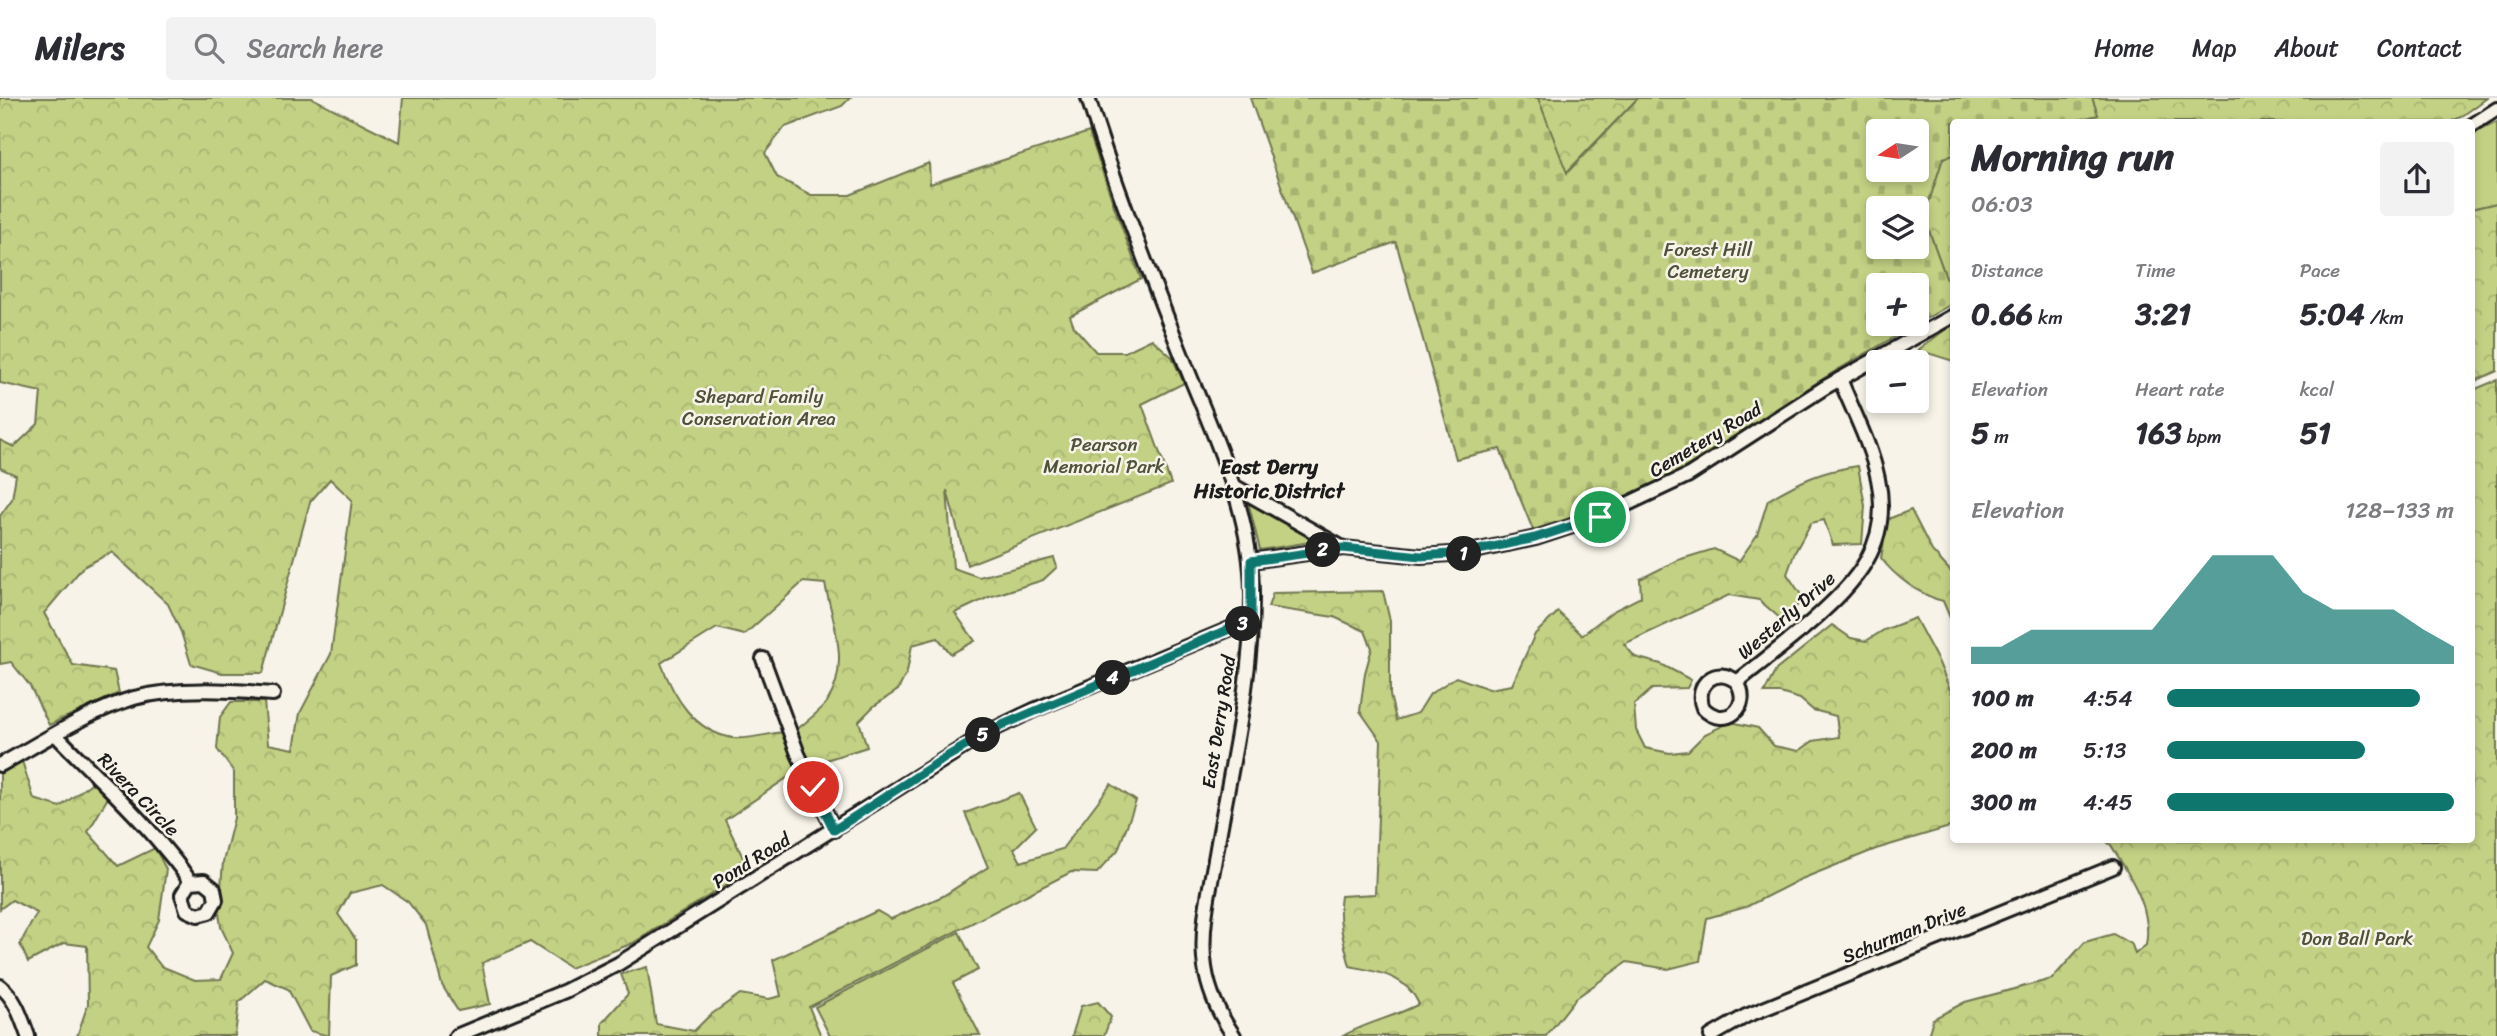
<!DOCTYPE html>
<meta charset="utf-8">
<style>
body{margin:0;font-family:Sriracha,sans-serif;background:#f2f2f3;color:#2b2b33;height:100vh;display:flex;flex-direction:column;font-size:26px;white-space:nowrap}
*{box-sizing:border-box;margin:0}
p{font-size:23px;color:#7c7c81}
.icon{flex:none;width:38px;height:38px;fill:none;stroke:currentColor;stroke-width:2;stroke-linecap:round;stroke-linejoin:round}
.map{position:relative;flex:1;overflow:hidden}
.side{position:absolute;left:1950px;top:21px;width:525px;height:724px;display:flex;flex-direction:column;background:#fff;border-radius:7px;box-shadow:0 4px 10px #0003}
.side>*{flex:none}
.needle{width:46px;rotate:258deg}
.fabs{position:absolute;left:1866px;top:21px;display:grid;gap:14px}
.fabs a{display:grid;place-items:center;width:63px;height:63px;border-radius:7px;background:#fff;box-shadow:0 4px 10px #0003;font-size:35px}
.pin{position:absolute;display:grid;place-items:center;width:60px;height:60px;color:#fff;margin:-30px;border:4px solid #fff;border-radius:50%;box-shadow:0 2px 7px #0007}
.km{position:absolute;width:35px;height:35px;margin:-18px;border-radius:50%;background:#222;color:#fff;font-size:19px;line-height:35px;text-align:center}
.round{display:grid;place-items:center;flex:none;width:74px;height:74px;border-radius:7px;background:#f2f2f3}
.head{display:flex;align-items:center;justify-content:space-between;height:119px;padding:0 21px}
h1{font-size:38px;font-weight:700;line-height:52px}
.stats{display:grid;grid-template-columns:repeat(3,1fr);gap:10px;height:119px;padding:7px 21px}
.stats div{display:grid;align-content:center}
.stats b{font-size:30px;font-weight:700}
.stats small{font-size:19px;font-weight:400}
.stats p{font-size:19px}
.chart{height:196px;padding:14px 21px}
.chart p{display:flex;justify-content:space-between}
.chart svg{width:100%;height:126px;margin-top:7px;fill:#0f766e;opacity:.7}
ul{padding:0 21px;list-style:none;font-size:23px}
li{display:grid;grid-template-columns:112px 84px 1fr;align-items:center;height:52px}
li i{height:18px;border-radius:9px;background:#0f766e}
header{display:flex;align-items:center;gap:42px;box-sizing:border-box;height:98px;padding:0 35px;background:#fff;border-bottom:2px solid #e1e1e2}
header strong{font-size:33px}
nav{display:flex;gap:38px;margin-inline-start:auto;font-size:24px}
.search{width:490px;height:63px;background:#f2f2f3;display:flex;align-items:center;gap:18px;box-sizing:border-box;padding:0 24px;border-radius:7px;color:#7c7c81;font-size:26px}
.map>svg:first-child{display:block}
</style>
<header>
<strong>Milers</strong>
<div class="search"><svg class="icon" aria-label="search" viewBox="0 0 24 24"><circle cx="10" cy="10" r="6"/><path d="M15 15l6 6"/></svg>Search here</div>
<nav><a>Home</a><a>Map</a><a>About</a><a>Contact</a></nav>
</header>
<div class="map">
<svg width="2497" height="938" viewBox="0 0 2497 938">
<defs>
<pattern id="forest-crowns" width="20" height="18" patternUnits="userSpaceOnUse" patternTransform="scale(1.75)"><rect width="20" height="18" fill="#c3d184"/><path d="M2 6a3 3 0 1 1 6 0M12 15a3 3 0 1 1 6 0" fill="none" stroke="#a7b371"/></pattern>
<pattern id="cemetery-stones" width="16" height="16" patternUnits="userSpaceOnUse" patternTransform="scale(1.75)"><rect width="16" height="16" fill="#c3d184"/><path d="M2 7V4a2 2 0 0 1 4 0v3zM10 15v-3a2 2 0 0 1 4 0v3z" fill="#a7b371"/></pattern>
</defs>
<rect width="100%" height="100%" fill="#f7f3e8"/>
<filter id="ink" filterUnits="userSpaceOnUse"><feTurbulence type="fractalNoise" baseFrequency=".0143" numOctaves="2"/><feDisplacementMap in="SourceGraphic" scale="14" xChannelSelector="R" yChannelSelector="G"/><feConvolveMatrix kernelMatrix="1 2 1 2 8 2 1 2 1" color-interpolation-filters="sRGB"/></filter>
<g filter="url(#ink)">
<g fill="#c3d184" stroke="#707650" stroke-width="2">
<path d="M2497,24v81l-26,6v-74z"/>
<path d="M1247,399l76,43 -63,10z"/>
<path d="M959,834l19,38 -25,13 27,52 -150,1 -15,-29z"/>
</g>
<g fill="url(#forest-crowns)" stroke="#707650" stroke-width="2">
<path d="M0,0h312l87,44 4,-44h447l-8,8 -57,21 -20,26 12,24 34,18h39l79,-32 1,21 159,-52 26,77 26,70 -71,37 4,11 22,25h29l27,-13 20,18 12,26 -42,21 29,80 -204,81 -20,-75 6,78 26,9 75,-19 3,9 -14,13 -54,17 -34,16 20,28 -24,13 -13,-16 -26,7 -5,27 -9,18 -24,16 -15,15 8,26 -57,18 -16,-33c10,-9 25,-19 33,-30 24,-37 6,-79 -2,-118l-22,-2 -59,53 -27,-7 -56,35c13,34 33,69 72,75 14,2 34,-4 49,-6l15,39 -72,49 23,48 -7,5 1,2 -109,68 -63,25 -40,-26 -48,21 8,41 -32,7 -16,-26 -16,-60 -18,-23 -25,-17 -33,8 -12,21 18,26v25l-25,11 -2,60 -19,-5 -22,-42 -23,-10 -26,23 -4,34h-158l11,-32 -1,-58 -23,-3 -36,19 -8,-18 17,-31 -25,-13 -12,9v-135l22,-13 12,38 26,8 34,-26 15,15 -21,36 30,34 37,-18 11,21 -7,51 -13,27 15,19 34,14 26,-1 12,-26 -12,-26 -2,-14 4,-51 11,-44v-46l-17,-23 3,-32 11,-15h33l4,42 26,5 6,-36 31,-59 21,-154 -22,-21 -20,23 -47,171h-41l-31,-9 -10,-32 -13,-28 -56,-52 -29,15 -39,46 29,52 41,6 5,22 -70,32 -19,-39 -19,-24 -11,2v-148l12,-17 4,-24 -16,-7v-28l14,7 24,-23 3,-32 -41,-9z"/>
<path d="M1538,0h100l-72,75z"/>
<path d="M2092,0h395l-26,19 -11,5h-380l28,-7z"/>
<path d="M1953,57v142l-29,-80 19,-59z"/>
<path d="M2497,105v168l-26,12v-174z"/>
<path d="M1953,226v37l-35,-11z"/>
<path d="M2497,282v656h-569l5,-17 32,-17 87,-23 33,-37 28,-8 19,11 3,9 11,-9c7,-37 -17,-70 -35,-100l-7,-5h367v-449z"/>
<path d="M1858,368l7,40 -3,38 -29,1 -9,-25 -13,3 -16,29 -8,22 17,25 -22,21 -23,-20 -30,-5 -105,49 11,13 26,7 30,16 -4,8 -35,1 -18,16 2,25 9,18 25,5 18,-2 17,-17 26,-12 27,6 16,18 25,5 14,-10 26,-4 -3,-21 -23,-6 -13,-11 -20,-6h-16l12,-23 56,-45 19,13 15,3 18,-11 31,-12 24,45 12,29h2v134l-77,23 -77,31 -53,27 -39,11 -7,43 -32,8 -41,-7 -51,36 -30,38h-203c24,-14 52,-19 76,-32 -13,-29 -41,-32 -69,-38 -6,-22 -13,-47 -9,-70l34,-2 6,-153 -21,-30 5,-38 7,-25 -7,-17 -31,-14 -66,-10 5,-14 110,-2 7,30v74l6,25 22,-7 12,-19 26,-17 33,12 23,-4 23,-51 23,-22 24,23 31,-24 28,-14 -1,-18 38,-19 36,-11 25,12 18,-26 11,-35c32,-19 53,-29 90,-34z"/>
<path d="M1911,412l21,41 21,23v51l-10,-24c-22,-5 -49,-25 -62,-43l7,-39z"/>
<path d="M1111,686l25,17 -18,49 -21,23 -26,-1 -262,135 12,29h-219v-13l26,-29 -7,-20 26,-7 9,57 38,7 15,-15 31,-22 29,5 12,-3 -8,-36 104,-49 14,8 52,-23 45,-29 -23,-54 54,-20 17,34 -22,22 7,13 41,-13z"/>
<path d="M1098,904l13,15 -7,19h-32l9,-30z"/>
</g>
<path fill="url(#cemetery-stones)" stroke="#707650" stroke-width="2" fill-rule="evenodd" d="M1250,0h288l29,75 71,-75h454l6,17 -28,7h-117v33l-10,3 -19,59 29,80v6l-121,70 -163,105 -62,28 -74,24 -33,-81 -44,10 -60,-217 -84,31zM1878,33h38v39h-38zM1878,110h38v39h-38zM1878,187h38v39h-38z"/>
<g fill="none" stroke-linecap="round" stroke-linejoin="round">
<g stroke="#1c1c1c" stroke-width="18">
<g id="minor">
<path d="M1088,0c28,91 63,179 98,268 30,75 67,149 66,232 0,83 -21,168 -35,250 -6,36 -16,74 -13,110 2,28 14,55 30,78"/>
<path d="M2471,28l26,-17"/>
<path d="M1234,388l109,62"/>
<path d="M1251,463l92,-13 78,8 44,-3 71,-15 64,-21 89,-42 135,-87 129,-72"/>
<path d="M763,561l35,95 36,76"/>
<path d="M1737,584c16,26 -13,48 -34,26 -10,-24 14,-43 34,-26 25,-20 51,-40 75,-61 45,-40 80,-77 66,-142 -7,-34 -25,-68 -38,-100"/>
<path d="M56,637c35,37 72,69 105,109 10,12 21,24 29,38l-8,13 5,15 11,5 11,-3 7,-12 -2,-11 -10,-8 -14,1"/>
<path d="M0,667c42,-23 89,-54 134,-67 43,-11 94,-8 139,-4"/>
<path d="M0,888c16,13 21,31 28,50"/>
<path d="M456,938l109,-45 53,-27 368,-231 48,-23 217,-90"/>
<path d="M1711,938l35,-20 367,-149"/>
</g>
</g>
<use href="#minor" stroke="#f7f3e8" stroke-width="12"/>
</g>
</g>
<g fill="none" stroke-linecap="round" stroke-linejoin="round" filter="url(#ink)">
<g stroke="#fff" stroke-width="14">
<path id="route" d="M813,689l21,43 114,-74 52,-30 251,-106v-59l92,-13 78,8 44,-3 70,-15 65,-21"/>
</g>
<use href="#route" stroke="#0f766e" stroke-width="9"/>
</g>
<g text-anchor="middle" stroke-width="5" stroke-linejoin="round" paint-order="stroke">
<g font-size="19" fill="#4e523b" stroke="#f7f3e8">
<text x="1708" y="158">Forest Hill<tspan x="1708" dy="22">Cemetery</tspan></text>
<text x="759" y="305">Shepard Family<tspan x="759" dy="22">Conservation Area</tspan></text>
<text x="1104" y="353">Pearson<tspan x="1104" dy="22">Memorial Park</tspan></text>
<text x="2357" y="847">Don Ball Park</text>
</g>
<g font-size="19" fill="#1c1c1c" stroke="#f7f3e8">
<text transform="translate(1705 341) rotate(-31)" y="7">Cemetery Road</text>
<text transform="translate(1786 517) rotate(-41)" y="7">Westerly Drive</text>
<text transform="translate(1218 624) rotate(-81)" y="7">East Derry Road</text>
<text transform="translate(139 696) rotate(46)" y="7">Rivera Circle</text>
<text transform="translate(751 762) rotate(-32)" y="7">Pond Road</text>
<text transform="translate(1904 834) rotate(-22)" y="7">Schurman Drive</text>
</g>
<g font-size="21" font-weight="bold" fill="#1c1c1c" stroke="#f7f3e8">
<text x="1269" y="376">East Derry<tspan x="1269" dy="24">Historic District</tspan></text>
</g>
</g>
</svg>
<div class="fabs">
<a><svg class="needle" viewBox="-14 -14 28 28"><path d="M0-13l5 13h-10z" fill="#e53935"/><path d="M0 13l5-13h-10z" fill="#7c7c81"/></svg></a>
<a><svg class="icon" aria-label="layers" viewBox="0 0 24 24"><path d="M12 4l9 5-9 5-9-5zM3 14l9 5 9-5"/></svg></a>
<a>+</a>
<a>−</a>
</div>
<div class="pin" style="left:1600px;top:419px;background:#1e9e55"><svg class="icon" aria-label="arrive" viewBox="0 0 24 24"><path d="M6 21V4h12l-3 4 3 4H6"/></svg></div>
<div class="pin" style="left:813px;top:689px;background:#d93025"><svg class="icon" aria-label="check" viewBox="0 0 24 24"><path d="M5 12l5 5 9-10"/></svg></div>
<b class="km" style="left:1464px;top:456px">1</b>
<b class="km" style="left:1323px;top:452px">2</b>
<b class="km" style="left:1243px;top:526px">3</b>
<b class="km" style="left:1113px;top:580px">4</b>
<b class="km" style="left:983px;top:637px">5</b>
<section class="side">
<div class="head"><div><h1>Morning run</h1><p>06:03</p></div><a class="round"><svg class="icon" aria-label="share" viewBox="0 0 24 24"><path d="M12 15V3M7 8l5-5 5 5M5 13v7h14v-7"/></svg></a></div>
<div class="stats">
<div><p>Distance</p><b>0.66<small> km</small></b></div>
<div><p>Time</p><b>3:21</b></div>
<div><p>Pace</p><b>5:04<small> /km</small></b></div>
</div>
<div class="stats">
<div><p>Elevation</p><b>5<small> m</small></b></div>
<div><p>Heart rate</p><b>163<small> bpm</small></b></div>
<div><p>kcal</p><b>51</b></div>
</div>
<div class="chart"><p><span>Elevation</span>128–133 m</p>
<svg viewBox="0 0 160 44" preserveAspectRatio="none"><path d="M0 44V38L10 38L20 32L30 32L40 32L50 32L60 32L70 19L80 6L90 6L100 6L110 19L120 25L130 25L140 25L150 32L160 38V44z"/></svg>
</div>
<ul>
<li><b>100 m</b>4:54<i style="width:88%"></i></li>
<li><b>200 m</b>5:13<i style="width:69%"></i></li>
<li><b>300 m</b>4:45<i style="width:100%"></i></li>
</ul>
</section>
</div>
